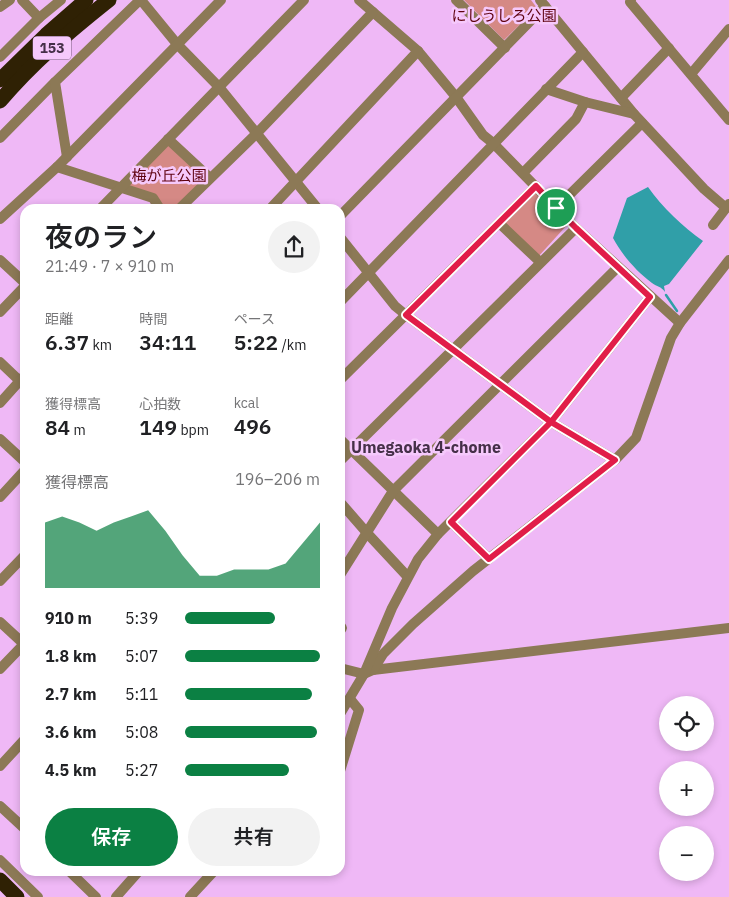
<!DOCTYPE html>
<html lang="ja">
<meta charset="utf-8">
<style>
body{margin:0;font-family:"IBM Plex Sans","Noto Sans JP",sans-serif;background:#f2f2f2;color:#202124;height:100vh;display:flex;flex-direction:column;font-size:19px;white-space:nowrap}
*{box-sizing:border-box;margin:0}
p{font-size:16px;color:#757577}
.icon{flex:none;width:28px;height:28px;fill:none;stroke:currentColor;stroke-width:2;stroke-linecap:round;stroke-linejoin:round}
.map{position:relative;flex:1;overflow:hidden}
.drawer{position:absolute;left:20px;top:204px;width:325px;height:672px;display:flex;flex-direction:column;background:#fff;border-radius:15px;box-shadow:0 2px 8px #0003}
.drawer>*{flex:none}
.buttons{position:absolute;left:659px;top:696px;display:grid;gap:10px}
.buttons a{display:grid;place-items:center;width:55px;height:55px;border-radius:50%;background:#fff;box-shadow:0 2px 8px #0003;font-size:25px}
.pin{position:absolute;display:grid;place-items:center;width:42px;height:42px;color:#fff;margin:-21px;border:2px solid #fff;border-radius:50%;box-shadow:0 1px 5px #0007}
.round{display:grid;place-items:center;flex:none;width:52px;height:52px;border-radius:26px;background:#f2f2f2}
.head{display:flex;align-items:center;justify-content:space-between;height:85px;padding:0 25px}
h1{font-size:28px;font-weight:600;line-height:38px}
.figures{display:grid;grid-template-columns:repeat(3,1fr);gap:8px;height:85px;padding:5px 25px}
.figures div{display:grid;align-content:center}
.figures b{font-size:21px;font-weight:600}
.figures small{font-size:14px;font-weight:400}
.figures p{font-size:14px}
.chart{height:140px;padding:10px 25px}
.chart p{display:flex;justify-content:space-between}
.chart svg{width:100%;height:90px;margin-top:5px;fill:#0b8043;opacity:.7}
.cta{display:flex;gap:10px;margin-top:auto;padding:10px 25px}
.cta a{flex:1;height:58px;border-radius:30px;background:#0b8043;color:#fff;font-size:20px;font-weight:600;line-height:58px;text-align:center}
.cta a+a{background:#f2f2f2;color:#202124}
ul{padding:0 25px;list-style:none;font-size:16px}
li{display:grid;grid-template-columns:80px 60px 1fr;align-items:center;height:38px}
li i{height:12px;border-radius:6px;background:#0b8043}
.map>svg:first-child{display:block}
</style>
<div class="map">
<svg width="729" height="897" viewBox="0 0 729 897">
<rect width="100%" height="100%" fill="#efb8f6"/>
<g fill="#d58985">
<path d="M464,0h67l6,8 -33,32z"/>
<path d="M168,141l39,37 -32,31h-11l-39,-26z"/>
<path d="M534,193h5l28,32 -30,33 -32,-33 1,-5z"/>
</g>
<path fill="#309fa8" d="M648,187c14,20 35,40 55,54l-34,43 -5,2 1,6c-4,-6 -8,-5 -13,-9 -15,-11 -30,-28 -39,-45l14,-40z"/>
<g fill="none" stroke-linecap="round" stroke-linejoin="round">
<path stroke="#309fa8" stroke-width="2.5" d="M666,295l11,16"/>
<g stroke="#8c7956" stroke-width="10">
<path d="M22,0l17,18"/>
<path d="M141,0l36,44 42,43 99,122"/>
<path d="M359,0l59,51 38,46 27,38 10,8 83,85 104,95"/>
<path d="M456,0l49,48"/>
<path d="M540,0l94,114 70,75 22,19"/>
<path d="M631,0l-1,2 99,118"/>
<path d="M0,7l10,-7"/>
<path d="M0,57l39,-39 22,-18"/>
<path d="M691,74l38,-45"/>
<path d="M546,89l39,13 49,12"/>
<path d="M621,98l48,-50"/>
<path d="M0,138l55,-56"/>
<path d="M168,139l42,39"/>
<path d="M67,157l-12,-75 85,-82"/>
<path d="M57,167l96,31 7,11"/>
<path d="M523,173l53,-54 9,-17"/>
<path d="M556,208l86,-85"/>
<path d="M100,209l204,-209"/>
<path d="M179,209l78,-76 116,-121"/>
<path d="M270,209l148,-158"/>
<path d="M340,216l205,-210"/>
<path d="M0,219l57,-52 164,-167"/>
<path d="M499,223l41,39"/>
<path d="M713,225l16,-21"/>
<path d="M340,237l55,69 11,9 145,107 64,38"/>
<path d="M0,260l25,23"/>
<path d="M340,302l243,-250"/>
<path d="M0,312l25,-26"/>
<path d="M0,362l20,19"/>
<path d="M340,380l196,-194"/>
<path d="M0,403l25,-28"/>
<path d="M0,439l25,23"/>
<path d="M340,439l98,95"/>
<path d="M340,461l236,-233"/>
<path d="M0,497l25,-27"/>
<path d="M340,502l27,31 40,43"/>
<path d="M451,522l38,37"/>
<path d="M340,575l53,-84 225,-224"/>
<path d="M0,581l25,-26"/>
<path d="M0,622l25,23"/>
<path d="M340,625l2,3 -2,3"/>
<path d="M340,668l24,6 9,-4 356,-42"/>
<path d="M0,669l25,-26"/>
<path d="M373,670l10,-16 30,-30 60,-53 142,-111 21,-22 35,-100 9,-15 49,-63"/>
<path d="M340,714l24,-40 28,-66 26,-49 20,-25 113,-112 99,-125"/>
<path d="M0,766l25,-27"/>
<path d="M340,771l19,-61 -9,-11"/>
<path d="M0,806l25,23"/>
<path d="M0,860l38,37"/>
<path d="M69,871l27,26"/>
<path d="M116,897l23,-26"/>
<path d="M190,897l24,-26"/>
</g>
<g stroke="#2f2104" stroke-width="15">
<path d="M0,80l46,-45 40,-35"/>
<path d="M0,101c32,-38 70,-70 109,-101"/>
<path d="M0,880l17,17"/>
</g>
</g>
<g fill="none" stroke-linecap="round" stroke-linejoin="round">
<g stroke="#fff" stroke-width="10">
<path id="route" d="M556,208l-20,-22 -130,129 145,107 -100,100 38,37 126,-99 -64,-38 99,-125 -74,-69 -20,-20"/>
</g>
<use href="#route" stroke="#e11d48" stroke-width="6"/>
</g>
<g text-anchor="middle" stroke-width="5" stroke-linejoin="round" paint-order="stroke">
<rect fill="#f6c9fc" stroke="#7a5d7e" stroke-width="1" x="33" y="36.5" width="38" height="23" rx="4"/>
<g font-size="14" font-weight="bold" fill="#452f48">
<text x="52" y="53">153</text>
</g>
<g font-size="15" fill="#5e020f" stroke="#f6c9fc">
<text x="504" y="21">にしうしろ公園</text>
<text x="169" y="181">梅が丘公園</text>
</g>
<g font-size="16" font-weight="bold" fill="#452f48" stroke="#f6c9fc">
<text x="426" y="453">Umegaoka 4-chome</text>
</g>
</g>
</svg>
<div class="buttons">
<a><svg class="icon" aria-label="locate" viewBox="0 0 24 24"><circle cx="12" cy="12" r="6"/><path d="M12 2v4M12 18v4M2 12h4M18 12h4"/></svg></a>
<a>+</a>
<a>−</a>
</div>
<div class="pin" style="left:556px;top:208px;background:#1e9e55"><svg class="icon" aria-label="arrive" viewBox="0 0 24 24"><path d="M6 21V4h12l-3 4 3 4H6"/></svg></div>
<section class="drawer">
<div class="head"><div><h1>夜のラン</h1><p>21:49 · 7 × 910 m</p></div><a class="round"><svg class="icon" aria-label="share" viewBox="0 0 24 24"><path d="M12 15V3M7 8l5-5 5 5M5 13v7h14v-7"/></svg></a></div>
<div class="figures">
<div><p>距離</p><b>6.37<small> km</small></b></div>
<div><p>時間</p><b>34:11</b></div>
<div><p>ペース</p><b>5:22<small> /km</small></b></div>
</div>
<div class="figures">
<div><p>獲得標高</p><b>84<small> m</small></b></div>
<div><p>心拍数</p><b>149<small> bpm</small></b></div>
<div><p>kcal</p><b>496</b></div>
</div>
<div class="chart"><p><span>獲得標高</span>196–206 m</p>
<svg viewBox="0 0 160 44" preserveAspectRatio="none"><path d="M0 44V12L10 9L20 12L30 16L40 12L50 9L60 6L70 16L80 28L90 38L100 38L110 35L120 35L130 35L140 32L150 22L160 12V44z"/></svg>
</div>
<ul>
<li><b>910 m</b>5:39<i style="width:67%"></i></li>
<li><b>1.8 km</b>5:07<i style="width:100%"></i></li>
<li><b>2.7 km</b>5:11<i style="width:94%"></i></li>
<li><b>3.6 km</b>5:08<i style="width:98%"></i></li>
<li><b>4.5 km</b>5:27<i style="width:77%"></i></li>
</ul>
<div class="cta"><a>保存</a><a>共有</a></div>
</section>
</div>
